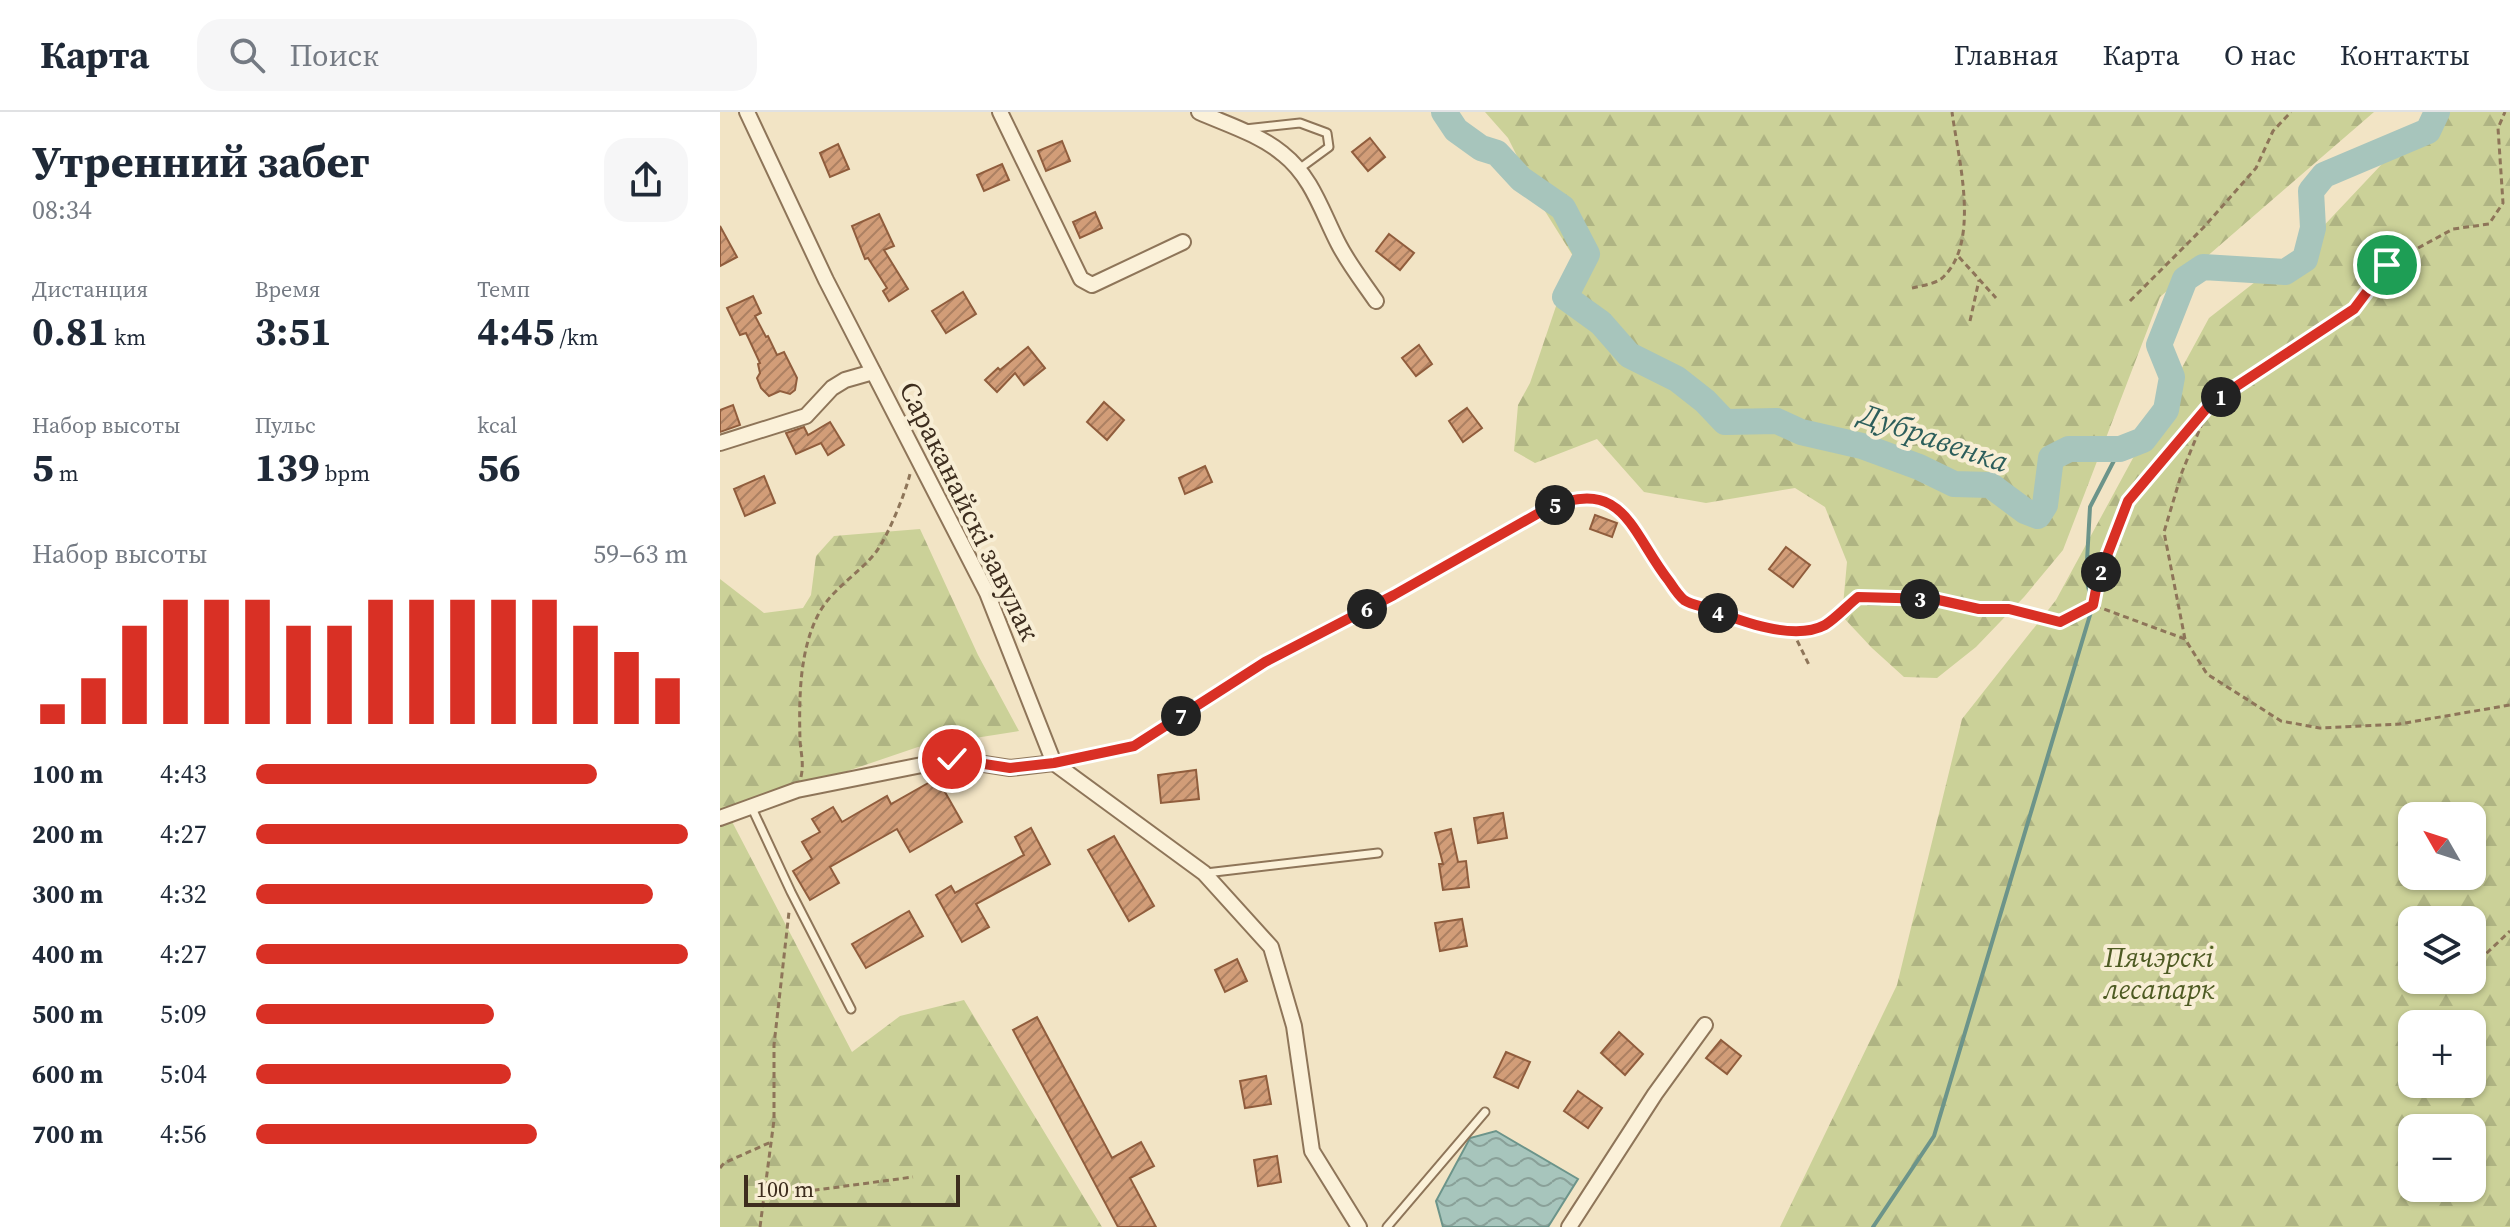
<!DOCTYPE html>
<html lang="ru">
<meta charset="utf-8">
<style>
body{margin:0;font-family:"Source Serif 4",serif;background:#f6f6f7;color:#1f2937;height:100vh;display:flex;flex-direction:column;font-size:30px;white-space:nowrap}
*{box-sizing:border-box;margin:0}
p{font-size:26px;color:#747a83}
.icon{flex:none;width:44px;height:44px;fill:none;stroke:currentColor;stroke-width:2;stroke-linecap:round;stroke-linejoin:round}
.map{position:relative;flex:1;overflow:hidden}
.panel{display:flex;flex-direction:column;background:#fff;width:720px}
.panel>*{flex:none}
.needle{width:52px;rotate:309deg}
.controls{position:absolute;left:1678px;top:690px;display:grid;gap:16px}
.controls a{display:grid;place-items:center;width:88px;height:88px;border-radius:16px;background:#fff;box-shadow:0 2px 6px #0004;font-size:40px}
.scale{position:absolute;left:24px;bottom:20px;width:216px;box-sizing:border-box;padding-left:8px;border:4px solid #3d2d1e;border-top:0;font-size:22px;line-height:28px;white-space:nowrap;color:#3d2d1e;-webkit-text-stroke:6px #f8eed5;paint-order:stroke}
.pin{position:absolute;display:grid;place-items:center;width:68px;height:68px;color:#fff;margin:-34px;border:4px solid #fff;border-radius:50%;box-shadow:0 2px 8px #0007}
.km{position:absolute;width:40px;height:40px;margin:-20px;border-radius:50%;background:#222;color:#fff;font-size:22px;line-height:40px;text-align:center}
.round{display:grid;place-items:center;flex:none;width:84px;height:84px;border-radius:24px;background:#f6f6f7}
.summary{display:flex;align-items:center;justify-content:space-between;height:136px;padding:0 32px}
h1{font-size:44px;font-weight:700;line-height:60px}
.figures{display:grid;grid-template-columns:repeat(3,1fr);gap:12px;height:136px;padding:8px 32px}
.figures div{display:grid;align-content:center}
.figures b{font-size:40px;font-weight:700}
.figures small{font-size:22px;font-weight:400}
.figures p{font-size:22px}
.chart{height:224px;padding:16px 32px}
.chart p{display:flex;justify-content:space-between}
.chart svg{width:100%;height:144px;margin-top:8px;stroke:#d93025;stroke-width:6}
ul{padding:0 32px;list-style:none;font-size:26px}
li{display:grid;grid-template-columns:128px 96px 1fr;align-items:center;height:60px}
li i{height:20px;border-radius:10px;background:#d93025}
header{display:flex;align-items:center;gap:48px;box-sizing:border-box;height:112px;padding:0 40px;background:#fff;border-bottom:2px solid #e0e1e3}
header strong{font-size:38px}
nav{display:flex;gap:44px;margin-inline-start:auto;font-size:28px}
.search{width:560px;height:72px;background:#f6f6f7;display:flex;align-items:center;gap:20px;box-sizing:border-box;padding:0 28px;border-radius:24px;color:#747a83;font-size:30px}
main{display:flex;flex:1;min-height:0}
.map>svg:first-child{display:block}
</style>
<header>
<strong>Карта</strong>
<div class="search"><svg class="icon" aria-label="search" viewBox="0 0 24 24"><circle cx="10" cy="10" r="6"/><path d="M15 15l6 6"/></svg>Поиск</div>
<nav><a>Главная</a><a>Карта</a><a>О нас</a><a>Контакты</a></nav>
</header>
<main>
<section class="panel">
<div class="summary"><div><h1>Утренний забег</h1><p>08:34</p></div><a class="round"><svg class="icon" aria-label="share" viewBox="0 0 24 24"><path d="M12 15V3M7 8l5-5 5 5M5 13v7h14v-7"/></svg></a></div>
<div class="figures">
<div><p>Дистанция</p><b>0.81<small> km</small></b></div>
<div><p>Время</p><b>3:51</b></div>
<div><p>Темп</p><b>4:45<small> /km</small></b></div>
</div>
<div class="figures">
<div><p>Набор высоты</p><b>5<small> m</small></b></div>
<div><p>Пульс</p><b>139<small> bpm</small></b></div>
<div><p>kcal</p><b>56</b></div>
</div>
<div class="chart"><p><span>Набор высоты</span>59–63 m</p>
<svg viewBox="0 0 160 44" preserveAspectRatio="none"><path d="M5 44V38M15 44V30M25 44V14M35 44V6M45 44V6M55 44V6M65 44V14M75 44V14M85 44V6M95 44V6M105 44V6M115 44V6M125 44V6M135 44V14M145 44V22M155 44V30"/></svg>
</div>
<ul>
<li><b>100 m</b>4:43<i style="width:79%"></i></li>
<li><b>200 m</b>4:27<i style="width:100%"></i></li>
<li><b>300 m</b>4:32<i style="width:92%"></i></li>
<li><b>400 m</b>4:27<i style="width:100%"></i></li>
<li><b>500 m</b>5:09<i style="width:55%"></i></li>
<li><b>600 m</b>5:04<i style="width:59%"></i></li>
<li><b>700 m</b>4:56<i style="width:65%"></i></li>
</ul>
</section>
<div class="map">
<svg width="1790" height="1115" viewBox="0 0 1790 1115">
<defs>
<pattern id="forest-firs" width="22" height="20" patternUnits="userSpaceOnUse" patternTransform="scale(2)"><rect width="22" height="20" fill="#cbd198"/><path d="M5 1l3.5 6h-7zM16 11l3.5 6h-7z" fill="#afb483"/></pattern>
<pattern id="water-waves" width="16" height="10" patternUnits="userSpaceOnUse" patternTransform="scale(2)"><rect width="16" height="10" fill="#a7c5bc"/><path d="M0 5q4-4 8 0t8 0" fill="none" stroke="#89a098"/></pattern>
<pattern id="building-hatch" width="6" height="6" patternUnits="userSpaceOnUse" patternTransform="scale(2)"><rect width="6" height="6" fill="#d29d78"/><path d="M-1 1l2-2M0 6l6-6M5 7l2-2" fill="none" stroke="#ac8062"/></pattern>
</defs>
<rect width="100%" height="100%" fill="#f2e4c5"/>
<g fill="url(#forest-firs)" fill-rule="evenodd">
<path d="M765,0h889l-214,185 -97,253 -39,47 -48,50 -39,31 -33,-1 -32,-29 -30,-32 5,-54 -22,-55 -30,-19 -89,15 -62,-11 -47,-53 -62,24 -21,-12 4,-46 12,-22 43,-127 -30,-48 -35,-70z"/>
<path d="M1711,0h79v1115h-730l117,-242 65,-266 94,-119 153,-282 106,-83zM1752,704v60h-60v-60zM1752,808v60h-60v-60zM1692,912h60v60h-60zM1692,1016h60v60h-60z"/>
<path d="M200,417l58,126 41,76 -101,16 -191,65 125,240 48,-36 64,-16 138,227h-382v-648l44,34 39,-5 8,-13 5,-39 18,-20z"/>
</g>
<path fill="url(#water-waves)" stroke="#6c948a" stroke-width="2" d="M776,1019l82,48 -30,48h-105l-7,-26 34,-63z"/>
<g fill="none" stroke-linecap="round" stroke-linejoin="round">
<path stroke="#6c948a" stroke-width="4" d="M1153,1115l61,-91 159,-531 -7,-26 4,-72 30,-58"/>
<path stroke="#a7c5bc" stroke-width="26" d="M724,0l12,18 25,18 16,5 24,26 42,29 24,46 -22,43 36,26 28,32 48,24 28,22 20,21 52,-1 24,11 61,14 57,21 35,17 36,1 35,26 13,5 7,-11 6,-47 18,-9h51l23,-9 23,-30 6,-33 -13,-32 26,-66 18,-12 82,5 20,-13 8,-31 -2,-37 13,-16 104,-44 9,-19"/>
</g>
<g fill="url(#building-hatch)" stroke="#905d3d" stroke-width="2">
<path d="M650,26l15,19 -17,14 -16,-19z"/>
<path d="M342,29l8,20 -24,10 -8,-20z"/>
<path d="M118,32l11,25 -19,8 -10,-24z"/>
<path d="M282,52l7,16 -25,11 -7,-16z"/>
<path d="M375,100l7,16 -22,10 -7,-16z"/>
<path d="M159,102l15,32 -10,4 24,39 -19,12 -6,-10 4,-3 -19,-30 -3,1 -13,-33z"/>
<path d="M0,114l17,31 -17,9z"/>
<path d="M669,122l25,19 -14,17 -24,-19z"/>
<path d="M243,180l13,22 -30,19 -14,-22z"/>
<path d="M33,184l8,17 -6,3 11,21 2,-1 9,19 7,-3 13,26 -2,12 -5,4 -10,-3 -11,5 -8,-8 -4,-10 3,-5 -2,-9 2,-1 -14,-30 -6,2 -13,-27z"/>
<path d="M699,233l13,19 -16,12 -14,-18z"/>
<path d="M308,235l17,21 -21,17 -9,-12 -18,19 -12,-12 13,-12 2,2z"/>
<path d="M384,290l20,18 -17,20 -20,-18z"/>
<path d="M13,293l7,20 -20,7v-22z"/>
<path d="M747,296l15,20 -19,14 -14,-21z"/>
<path d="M110,310l14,23 -16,10 -7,-12 -25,11 -10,-21 18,-6 4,8z"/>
<path d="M485,354l7,16 -27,12 -6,-16z"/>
<path d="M44,364l11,27 -30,13 -11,-27z"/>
<path d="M875,403l22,8 -5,14 -22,-8z"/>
<path d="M1066,435l24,18 -17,22 -24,-18z"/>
<path d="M476,658l3,29 -38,4 -3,-28z"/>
<path d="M217,666l25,44 -52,30 -13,-23 -67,38 9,16 -29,17 -17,-29 19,-12 -10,-17 18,-10 -8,-13 21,-12 9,15 45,-26 4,8z"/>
<path d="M783,701l4,25 -29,5 -4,-25z"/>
<path d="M311,716l19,36 -74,40 13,23 -27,15 -26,-47 15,-9 4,7 69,-38 -9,-18z"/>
<path d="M731,717l7,33 8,-1 3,26 -26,3 -4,-26h4l-8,-31z"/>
<path d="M394,724l40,70 -25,15 -41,-71z"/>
<path d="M189,799l14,25 -57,32 -14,-24z"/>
<path d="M742,807l5,27 -27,5 -5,-28z"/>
<path d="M517,847l10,22 -22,11 -10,-22z"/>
<path d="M317,905l75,141 29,-16 13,24 -24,12 26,49h-38l-105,-197z"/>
<path d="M899,920l24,22 -18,21 -24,-22z"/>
<path d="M1001,928l20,16 -14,18 -21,-16z"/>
<path d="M786,940l24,10 -12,26 -24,-11z"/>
<path d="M546,964l5,28 -26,4 -5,-27z"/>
<path d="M858,979l24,17 -14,20 -24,-17z"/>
<path d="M557,1044l4,26 -23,4 -4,-26z"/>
</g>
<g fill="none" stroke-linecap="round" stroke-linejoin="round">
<g stroke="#8e7559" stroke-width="11">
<g id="lane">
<path d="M525,17l55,-6 27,10 2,14 -30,22"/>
<path d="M31,694l40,86 60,117"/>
<path d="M486,761l172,-20"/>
<path d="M667,1115l98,-115"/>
</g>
</g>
<g stroke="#8e7559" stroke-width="18">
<g id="street">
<path d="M27,0l79,168 161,313 67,170"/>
<path d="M280,0l81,167 11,6 91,-43"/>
<path d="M479,0c27,12 60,22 84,42 29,23 39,58 55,89 10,20 25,39 38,58"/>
<path d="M0,331l86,-27 26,-28 13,-8 28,-8"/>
<path d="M334,651l150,110 67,74 23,79 18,125 47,76"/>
<path d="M0,706l77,-28 155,-31 58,9 44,-5"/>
<path d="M849,1115l86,-133 50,-69"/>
</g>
</g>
<g stroke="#8e7559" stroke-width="3" stroke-dasharray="6 4" stroke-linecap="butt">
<path d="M1239,145l37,41"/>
<path d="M1192,176c8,-2 22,-4 29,-9 41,-35 17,-121 11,-167"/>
<path d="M1410,189l73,-73 53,-60 17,-37 18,-19"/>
<path d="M1250,209l9,-41"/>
<path d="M1373,493l5,-26 30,-78 83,-98 143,-94 33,-44 66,-36 36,-5 14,-21 -5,-75 7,-16"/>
<path d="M1073,520l30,-6 35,-29 76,2 45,10h30l51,13 33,-17 92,34 22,35 74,47 39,7 79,-4 111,-19"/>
<path d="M1465,527l-21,-107 18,-60 26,-63"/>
<path d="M354,647l60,-13 131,-84 129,-67 152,-86 20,-9 29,-1 21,9 18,16 25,45 26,32 61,23 47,8 17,35"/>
<path d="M81,665c3,-14 0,-23 -1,-36 -1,-41 -1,-89 18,-126 14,-27 41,-41 58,-63 12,-16 29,-58 34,-78"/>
<path d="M1752,855l38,-36"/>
<path d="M0,1056l4,-5 47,-21"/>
<path d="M44,1085l149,-20"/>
<path d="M40,1115l14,-107v-75l15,-133"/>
</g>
<use href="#lane" stroke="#fbf1d9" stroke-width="7"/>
<use href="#street" stroke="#fbf1d9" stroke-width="14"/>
</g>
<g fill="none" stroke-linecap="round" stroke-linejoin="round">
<g stroke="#fff" stroke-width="16">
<path id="route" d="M232,647l58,9 44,-5 80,-17 131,-84 129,-67 152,-86c78,-35 85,24 123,72 4,6 9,14 15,19 6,4 16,6 23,8 31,12 86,34 118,17 11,-7 22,-19 33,-28l76,2 45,10h30l51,13 33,-17 5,-26 30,-78 83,-98 143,-94 33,-44"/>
</g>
<use href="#route" stroke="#d93025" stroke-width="10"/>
</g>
<g text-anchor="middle" stroke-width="8" stroke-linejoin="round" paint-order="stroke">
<g font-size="28" fill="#3d2d1e" stroke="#f8eed5">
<text transform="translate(250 399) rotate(64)" y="10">Сараканайскі завулак</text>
</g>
<g font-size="28" font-style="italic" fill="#4e5b23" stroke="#f8eed5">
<text x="1439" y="855">Пячэрскі<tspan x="1439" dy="32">лесапарк</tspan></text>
</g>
<g font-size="30" font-style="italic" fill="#2c5e5b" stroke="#f8eed5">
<text transform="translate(1214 326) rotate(19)" y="10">Дубравенка</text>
</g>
</g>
</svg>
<div class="controls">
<a><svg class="needle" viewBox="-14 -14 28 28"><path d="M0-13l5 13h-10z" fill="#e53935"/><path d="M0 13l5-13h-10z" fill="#747a83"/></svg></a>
<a><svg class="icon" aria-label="layers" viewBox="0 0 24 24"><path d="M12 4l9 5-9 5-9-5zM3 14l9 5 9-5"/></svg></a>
<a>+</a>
<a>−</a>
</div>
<div class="scale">100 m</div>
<div class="pin" style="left:1667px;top:153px;background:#1e9e55"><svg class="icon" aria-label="arrive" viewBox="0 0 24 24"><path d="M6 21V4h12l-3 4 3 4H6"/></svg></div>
<div class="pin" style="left:232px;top:647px;background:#d93025"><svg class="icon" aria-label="check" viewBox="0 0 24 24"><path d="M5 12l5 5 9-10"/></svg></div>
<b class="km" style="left:1501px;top:285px">1</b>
<b class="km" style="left:1381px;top:460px">2</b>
<b class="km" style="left:1200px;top:487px">3</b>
<b class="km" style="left:998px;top:501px">4</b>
<b class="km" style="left:835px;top:393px">5</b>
<b class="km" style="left:647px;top:497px">6</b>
<b class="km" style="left:461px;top:604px">7</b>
</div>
</main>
